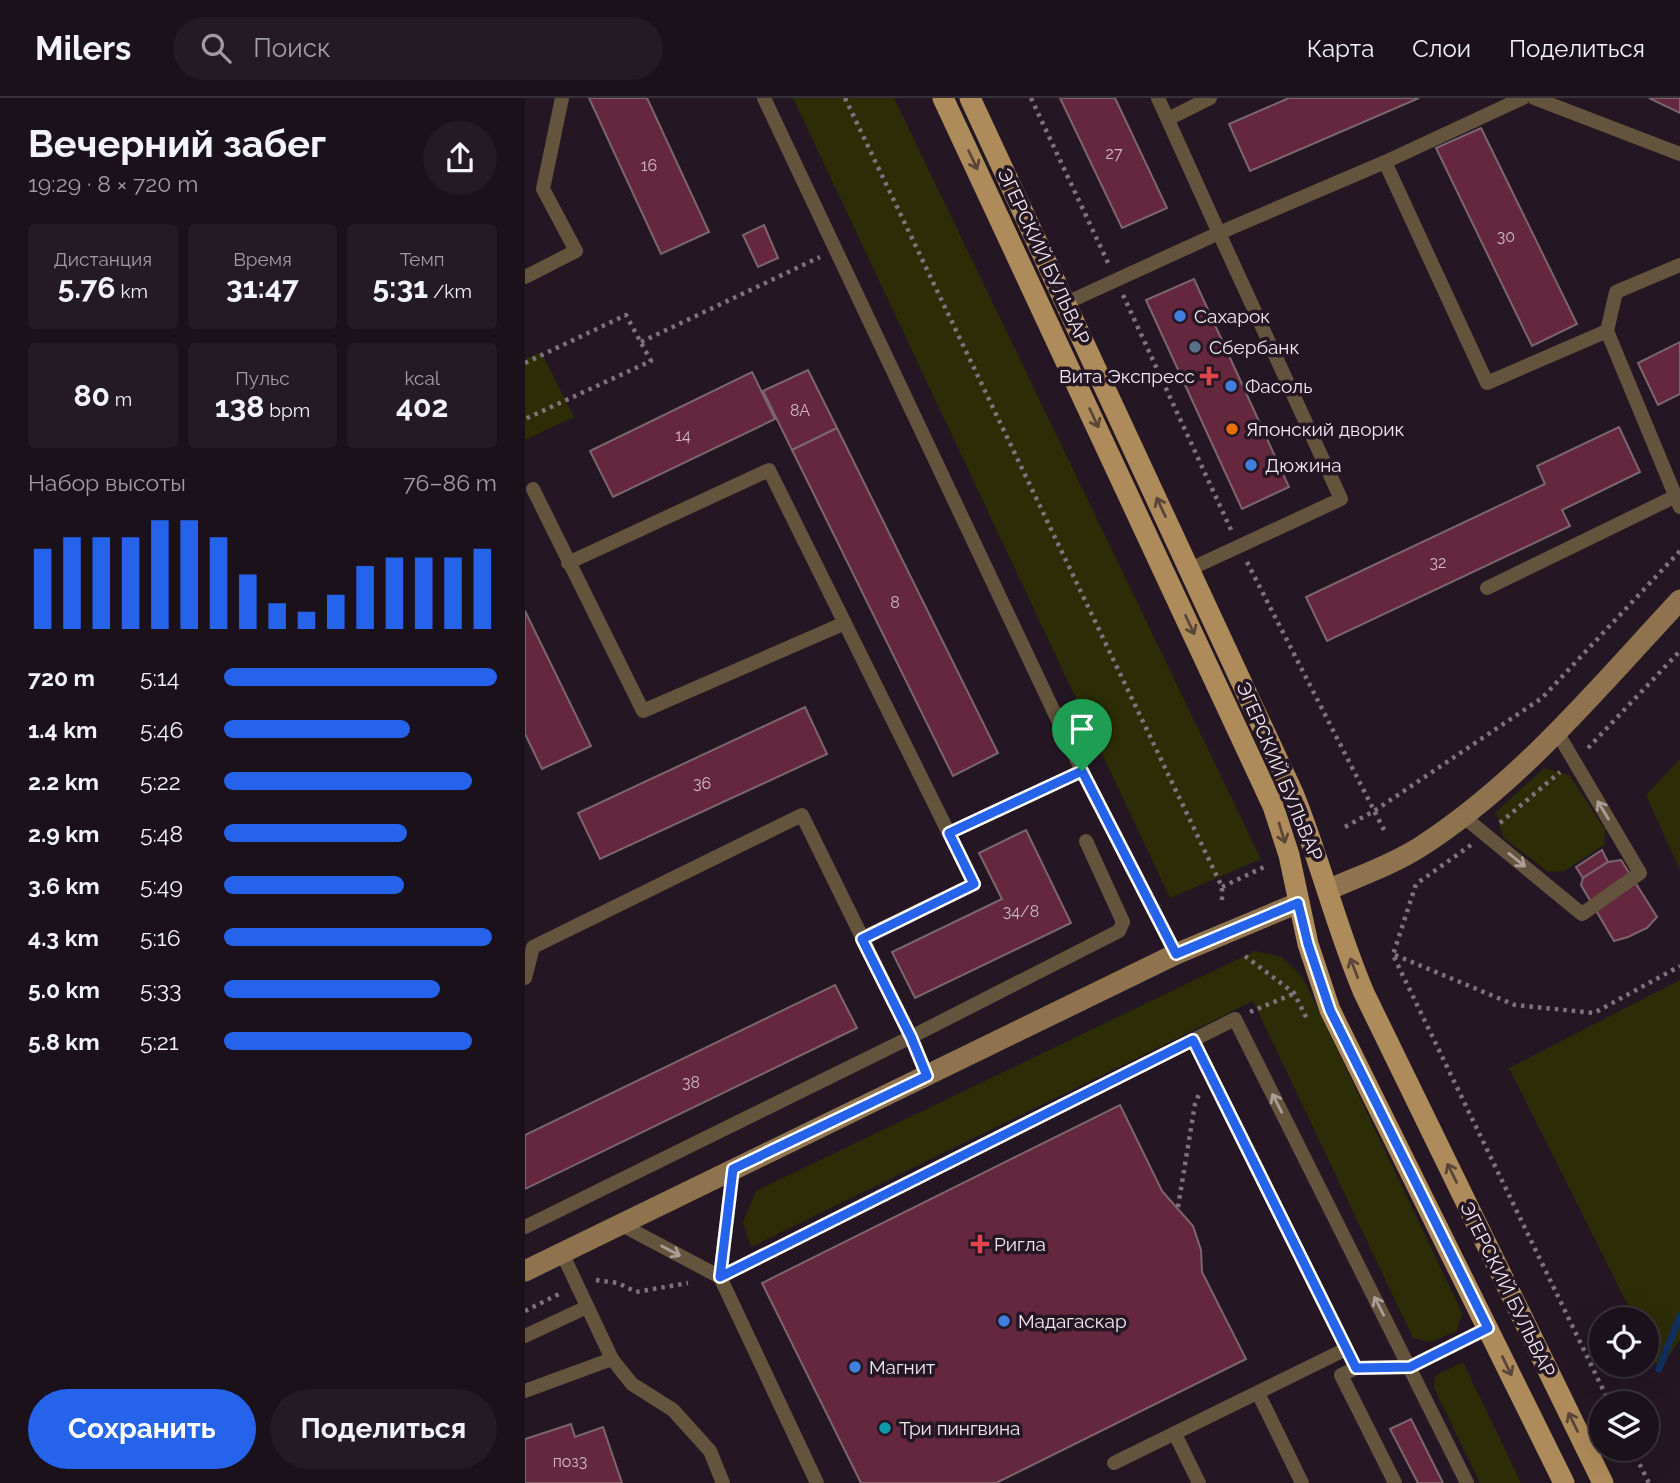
<!DOCTYPE html>
<html lang="ru">
<meta charset="utf-8">
<style>
body{margin:0;font-family:Raleway,sans-serif;background:#241a23;color:#f1f3f6;height:100vh;display:flex;flex-direction:column;font-size:26px;white-space:nowrap}
*{box-sizing:border-box;margin:0}
p{font-size:23px;color:#a09da2}
.icon{flex:none;width:38px;height:38px;fill:none;stroke:currentColor;stroke-width:2;stroke-linecap:round;stroke-linejoin:round}
.map{position:relative;flex:1;overflow:hidden}
.panel{display:flex;flex-direction:column;background:#1b111a;width:525px}
.panel>*{flex:none}
.fabs{position:absolute;left:1064px;top:1209px;display:grid;gap:14px}
.fabs a{display:grid;place-items:center;width:70px;height:70px;border-radius:50%;background:#1b111a;box-shadow:0 7px 28px #0002,0 0 0 2px #393139;font-size:35px}
.pin{position:absolute;display:grid;place-items:center;width:60px;height:60px;color:#fff;margin:-72px -30px;border-radius:50% 50% 50% 0;rotate:-45deg;box-shadow:0 0 7px #0007}
.pin .icon{rotate:45deg}
.round{display:grid;place-items:center;flex:none;width:74px;height:74px;border-radius:37px;background:#241a23}
.overview{display:flex;align-items:center;justify-content:space-between;height:119px;padding:0 28px}
h1{font-size:38px;font-weight:700;line-height:52px}
.metrics{display:grid;grid-template-columns:repeat(3,1fr);gap:10px;height:119px;padding:7px 28px}
.metrics div{display:grid;align-content:center;border-radius:7px;background:#241a23;text-align:center}
.metrics b{font-size:30px;font-weight:700}
.metrics small{font-size:19px;font-weight:400}
.metrics p{font-size:19px}
.chart{height:196px;padding:14px 28px}
.chart p{display:flex;justify-content:space-between}
.chart svg{width:100%;height:126px;margin-top:7px;stroke:#2563eb;stroke-width:6}
.primary-button{display:flex;gap:14px;margin-top:auto;padding:14px 28px}
.primary-button a{flex:1;height:80px;border-radius:42px;background:#2563eb;color:#fff;font-size:28px;font-weight:700;line-height:80px;text-align:center}
.primary-button a+a{background:#241a23;color:#f1f3f6}
ul{padding:0 28px;list-style:none;font-size:23px}
li{display:grid;grid-template-columns:112px 84px 1fr;align-items:center;height:52px}
li i{height:18px;border-radius:9px;background:#2563eb}
header{display:flex;align-items:center;gap:42px;box-sizing:border-box;height:98px;padding:0 35px;background:#1b111a;border-bottom:2px solid #393139}
header strong{font-size:33px}
nav{display:flex;gap:38px;margin-inline-start:auto;font-size:24px}
.search{width:490px;height:63px;background:#241a23;display:flex;align-items:center;gap:18px;box-sizing:border-box;padding:0 24px;border-radius:38px;color:#a09da2;font-size:26px}
main{display:flex;flex:1;min-height:0}
.map>svg:first-child{display:block}
</style>
<header>
<strong>Milers</strong>
<div class="search"><svg class="icon" aria-label="search" viewBox="0 0 24 24"><circle cx="10" cy="10" r="6"/><path d="M15 15l6 6"/></svg>Поиск</div>
<nav><a>Карта</a><a>Слои</a><a>Поделиться</a></nav>
</header>
<main>
<section class="panel">
<div class="overview"><div><h1>Вечерний забег</h1><p>19:29 · 8 × 720 m</p></div><a class="round"><svg class="icon" aria-label="share" viewBox="0 0 24 24"><path d="M12 15V3M7 8l5-5 5 5M5 13v7h14v-7"/></svg></a></div>
<div class="metrics">
<div><p>Дистанция</p><b>5.76<small> km</small></b></div>
<div><p>Время</p><b>31:47</b></div>
<div><p>Темп</p><b>5:31<small> /km</small></b></div>
</div>
<div class="metrics">
<div><b>80<small> m</small></b></div>
<div><p>Пульс</p><b>138<small> bpm</small></b></div>
<div><p>kcal</p><b>402</b></div>
</div>
<div class="chart"><p><span>Набор высоты</span>76–86 m</p>
<svg viewBox="0 0 160 44" preserveAspectRatio="none"><path d="M5 44V16M15 44V12M25 44V12M35 44V12M45 44V6M55 44V6M65 44V12M75 44V25M85 44V35M95 44V38M105 44V32M115 44V22M125 44V19M135 44V19M145 44V19M155 44V16"/></svg>
</div>
<ul>
<li><b>720 m</b>5:14<i style="width:100%"></i></li>
<li><b>1.4 km</b>5:46<i style="width:68%"></i></li>
<li><b>2.2 km</b>5:22<i style="width:91%"></i></li>
<li><b>2.9 km</b>5:48<i style="width:67%"></i></li>
<li><b>3.6 km</b>5:49<i style="width:66%"></i></li>
<li><b>4.3 km</b>5:16<i style="width:98%"></i></li>
<li><b>5.0 km</b>5:33<i style="width:79%"></i></li>
<li><b>5.8 km</b>5:21<i style="width:91%"></i></li>
</ul>
<div class="primary-button"><a>Сохранить</a><a>Поделиться</a></div>
</section>
<div class="map">
<svg width="1155" height="1385" viewBox="0 0 1155 1385">
<rect width="100%" height="100%" fill="#241723"/>
<g fill="#2c2d07">
<path d="M268,0h101l367,761 -91,39z"/>
<path d="M16,254l33,65 -49,23v-81z"/>
<path d="M1155,661v111l-34,-75z"/>
<path d="M1019,670l25,7 36,54 -1,16 -40,26 -16,1 -45,-35 -7,-25z"/>
<path d="M730,853l27,6 21,21 159,335 -5,18 -26,11 -18,-4 -160,-337 -502,246 -8,-25 13,-31z"/>
<path d="M1155,882v360l-21,29 -12,-25v-24l-12,-1 -126,-251z"/>
<path d="M938,1264l58,121h-41l-46,-95 1,-12z"/>
</g>
<g fill="none" stroke-linecap="round" stroke-linejoin="round">
<path stroke="#10305f" stroke-width="7" d="M1134,1271l21,-53"/>
</g>
<g fill="#64273e" stroke="#7c666d" stroke-width="2">
<path d="M64,0h58l62,134 -48,22z"/>
<path d="M535,0h55l52,110 -45,20z"/>
<path d="M764,0h130l-169,73 -21,-47z"/>
<path d="M1124,0h31v15z"/>
<path d="M956,30l96,196 -45,22 -96,-198z"/>
<path d="M239,127l14,33 -20,9 -15,-32z"/>
<path d="M669,181l95,208 -47,22 -96,-209z"/>
<path d="M1155,244v52l-22,11 -20,-42z"/>
<path d="M283,272l29,58 -45,22 -29,-59z"/>
<path d="M227,274l23,47 -162,78 -23,-46z"/>
<path d="M1094,329l21,45 -78,38 8,16 -243,115 -21,-44 239,-113 -8,-18z"/>
<path d="M312,330l161,325 -45,23 -161,-326z"/>
<path d="M0,513l66,135 -49,23 -17,-35z"/>
<path d="M280,609l22,47 -227,105 -22,-46z"/>
<path d="M501,732l45,93 -156,75 -23,-46 110,-53 -23,-46z"/>
<path d="M1077,752l6,12 -25,16 -7,-11z"/>
<path d="M1096,762l36,57 -10,11 -19,9 -14,4 -33,-56 2,-7 25,-16z"/>
<path d="M310,887l22,43 -332,161v-54z"/>
<path d="M595,1007l42,86 31,35 8,24 1,22 44,87 -250,124h-135l-99,-200z"/>
<path d="M886,1321l32,64h-25l-28,-54z"/>
<path d="M46,1326l4,13 28,-10 19,56h-97v-44z"/>
</g>
<g fill="none" stroke-linecap="round" stroke-linejoin="round">
<g stroke="#7e727c" stroke-width="4.5" stroke-dasharray="3.5 5" stroke-linecap="butt">
<path d="M320,0l377,789v16"/>
<path d="M506,0l78,167"/>
<path d="M598,197l109,237"/>
<path d="M116,244l179,-85"/>
<path d="M0,265l101,-48 25,46 -126,58"/>
<path d="M722,464l137,268"/>
<path d="M1063,650l92,-97"/>
<path d="M975,725l60,-51"/>
<path d="M820,729l29,-16 168,-113 138,-147"/>
<path d="M946,747l-55,39 -23,71 217,449"/>
<path d="M697,789l44,-21"/>
<path d="M870,857l120,50 79,8 86,-47"/>
<path d="M720,858l49,37 13,26"/>
<path d="M725,914l43,-18"/>
<path d="M653,1109l17,-103 4,-10"/>
<path d="M71,1182l22,3 18,9 52,-9"/>
<path d="M0,1213l36,-18"/>
<path d="M1107,1351l17,34"/>
</g>
<g stroke="#64543d" stroke-width="14">
<path d="M239,0l318,673 94,183"/>
<path d="M633,0l61,135 166,-71 138,-64"/>
<path d="M1009,0l146,56"/>
<path d="M643,21l42,-21"/>
<path d="M860,64l102,221 120,-52"/>
<path d="M1155,167l-64,27 -9,39 73,176"/>
<path d="M0,179l51,-26 -33,-62 19,-91"/>
<path d="M541,205l153,-70 122,266 -151,70"/>
<path d="M8,391l110,222 202,-88"/>
<path d="M43,465l201,-93 205,414 -112,54"/>
<path d="M962,490l187,-91"/>
<path d="M939,719l118,97 58,-41 -83,-141"/>
<path d="M424,735l133,-62"/>
<path d="M0,880l8,-31 269,-132 109,222 16,38"/>
<path d="M668,942l163,328"/>
<path d="M208,1071l-13,108 97,206"/>
<path d="M97,1127l98,52"/>
<path d="M0,1129l386,-190 208,-106 4,-9 -37,-81"/>
<path d="M37,1155l50,106 20,25 41,26 37,41 13,32"/>
<path d="M195,1179l515,-258 232,464"/>
<path d="M0,1238l62,-29"/>
<path d="M0,1293l87,-32"/>
<path d="M733,1295l44,90"/>
<path d="M650,1336l24,49"/>
<path d="M589,1365l232,-114"/>
<path d="M870,1385l-54,-108 15,-7 54,-1 78,-39"/>
</g>
<g stroke="#8e734e" stroke-width="21">
<path d="M803,792c31,-14 64,-25 92,-43 101,-65 179,-160 260,-247"/>
<path d="M0,1173l651,-317 122,-51"/>
</g>
<g stroke="#ae8b5a" stroke-width="21">
<path d="M418,0l330,708 16,49 19,89 22,66 234,473"/>
<path d="M445,0l323,695c27,66 43,135 71,200l239,490"/>
</g>
</g>
<defs><path id="oneway-shaft" d="M-6 0H5M1.5-3L5.5 0L1.5 3" fill="none" stroke-width="1.6" stroke-linecap="round" stroke-linejoin="round" transform="scale(1.75)"/></defs>
<g stroke="#5b4539">
<use href="#oneway-shaft" transform="translate(448 62) rotate(65)"/>
<use href="#oneway-shaft" transform="translate(569 320) rotate(65)"/>
<use href="#oneway-shaft" transform="translate(636 409) rotate(-115)"/>
<use href="#oneway-shaft" transform="translate(665 527) rotate(65)"/>
<use href="#oneway-shaft" transform="translate(757 735) rotate(73)"/>
<use href="#oneway-shaft" transform="translate(829 870) rotate(-111)"/>
<use href="#oneway-shaft" transform="translate(927 1075) rotate(-116)"/>
<use href="#oneway-shaft" transform="translate(982 1268) rotate(64)"/>
<use href="#oneway-shaft" transform="translate(1048 1324) rotate(-116)"/>
</g>
<g stroke="#ab9e96">
<use href="#oneway-shaft" transform="translate(1078 712) rotate(-121)"/>
<use href="#oneway-shaft" transform="translate(992 762) rotate(39)"/>
<use href="#oneway-shaft" transform="translate(752 1005) rotate(-117)"/>
<use href="#oneway-shaft" transform="translate(146 1153) rotate(28)"/>
<use href="#oneway-shaft" transform="translate(854 1208) rotate(-117)"/>
</g>
<g fill="none" stroke-linecap="round" stroke-linejoin="round">
<g stroke="#fff" stroke-width="14">
<path id="route" d="M557,673l94,183 122,-51 10,41 22,66 158,318 -78,39 -54,1 -163,-328 -473,237 13,-108 194,-93 -16,-39 -49,-98 112,-55 -25,-51z"/>
</g>
<use href="#route" stroke="#2563eb" stroke-width="9"/>
</g>
<g fill="#3f7fe0" stroke="#241723" stroke-width="2.5">
<circle cx="655" cy="218" r="7"/>
<circle cx="706" cy="288" r="7"/>
<circle cx="726" cy="367" r="7"/>
<circle cx="479" cy="1223" r="7"/>
<circle cx="330" cy="1269" r="7"/>
</g>
<circle fill="#5c6f8a" stroke="#241723" stroke-width="2.5" cx="670" cy="249" r="7"/>
<g fill="#e0444e" stroke="#241723" stroke-width="2.5">
<path d="M680.5 267.5h7v7h7v7h-7v7h-7v-7h-7v-7h7z"/>
<path d="M451.5 1135.5h7v7h7v7h-7v7h-7v-7h-7v-7h7z"/>
</g>
<circle fill="#e8710a" stroke="#241723" stroke-width="2.5" cx="707" cy="331" r="7"/>
<circle fill="#0f9aa8" stroke="#241723" stroke-width="2.5" cx="360" cy="1330" r="7"/>
<g text-anchor="middle" stroke-width="7" stroke-linejoin="round" paint-order="stroke">
<g font-size="16" fill="#ceb8c4">
<text x="589" y="61">27</text>
<text x="124" y="73">16</text>
<text x="981" y="144">30</text>
<text x="275" y="318">8А</text>
<text x="158" y="343">14</text>
<text x="913" y="470">32</text>
<text x="370" y="510">8</text>
<text x="177" y="691">36</text>
<text x="496" y="819">34/8</text>
<text x="166" y="990">38</text>
<text x="45" y="1369">поз3</text>
</g>
<g font-size="19" fill="#f2e8f0" stroke="#241723">
<text transform="translate(519 158) rotate(65)" y="7">ЭГЕРСКИЙ БУЛЬВАР</text>
<text transform="translate(755 673) rotate(67)" y="7">ЭГЕРСКИЙ БУЛЬВАР</text>
<text transform="translate(983 1191) rotate(64)" y="7">ЭГЕРСКИЙ БУЛЬВАР</text>
</g>
<g font-size="19" fill="#f2e8f0" stroke="#241723" text-anchor="start">
<text x="669" y="225">Сахарок</text>
<text x="684" y="256">Сбербанк</text>
<text x="670" y="285" text-anchor="end">Вита Экспресс</text>
<text x="720" y="295">Фасоль</text>
<text x="721" y="338">Японский дворик</text>
<text x="740" y="374">Дюжина</text>
<text x="469" y="1153">Ригла</text>
<text x="493" y="1230">Мадагаскар</text>
<text x="344" y="1276">Магнит</text>
<text x="374" y="1337">Три пингвина</text>
</g>
</g>
</svg>
<div class="fabs">
<a><svg class="icon" aria-label="locate" viewBox="0 0 24 24"><circle cx="12" cy="12" r="6"/><path d="M12 2v4M12 18v4M2 12h4M18 12h4"/></svg></a>
<a><svg class="icon" aria-label="layers" viewBox="0 0 24 24"><path d="M12 4l9 5-9 5-9-5zM3 14l9 5 9-5"/></svg></a>
</div>
<div class="pin" style="left:557px;top:673px;background:#1e9e55"><svg class="icon" aria-label="arrive" viewBox="0 0 24 24"><path d="M6 21V4h12l-3 4 3 4H6"/></svg></div>
</div>
</main>
